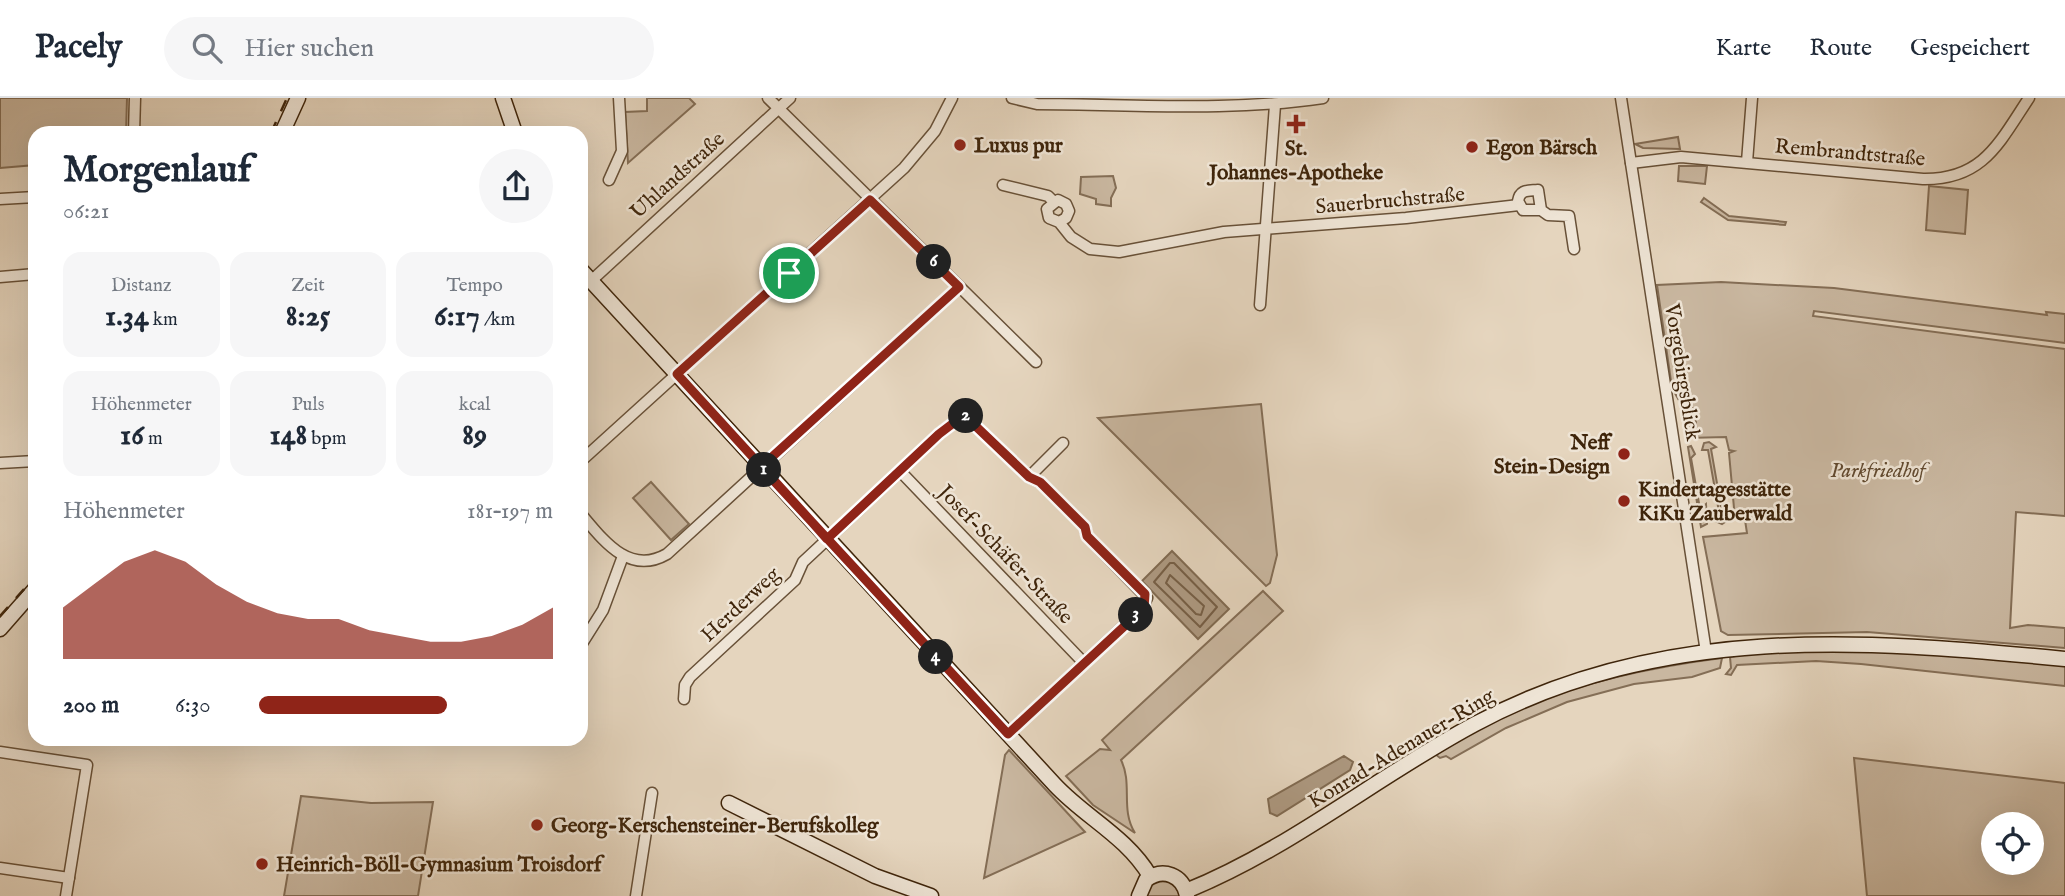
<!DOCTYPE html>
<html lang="de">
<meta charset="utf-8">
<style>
body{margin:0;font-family:"IM FELL English",serif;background:#f6f6f7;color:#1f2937;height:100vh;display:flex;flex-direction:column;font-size:26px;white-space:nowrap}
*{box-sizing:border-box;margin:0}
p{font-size:23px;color:#747a83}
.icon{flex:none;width:38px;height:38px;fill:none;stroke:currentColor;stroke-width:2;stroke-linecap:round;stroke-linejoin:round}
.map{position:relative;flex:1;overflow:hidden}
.side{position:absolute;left:28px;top:28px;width:560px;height:620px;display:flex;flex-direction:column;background:#fff;border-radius:21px;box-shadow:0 7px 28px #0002}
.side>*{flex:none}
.tools{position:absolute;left:1981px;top:714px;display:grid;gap:14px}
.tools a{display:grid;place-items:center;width:63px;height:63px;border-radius:50%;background:#fff;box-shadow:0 7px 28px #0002;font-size:35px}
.pin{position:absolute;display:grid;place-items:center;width:60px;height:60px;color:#fff;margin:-30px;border:4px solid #fff;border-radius:50%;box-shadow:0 2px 7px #0007}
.km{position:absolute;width:35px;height:35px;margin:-18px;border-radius:50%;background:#222;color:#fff;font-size:19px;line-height:35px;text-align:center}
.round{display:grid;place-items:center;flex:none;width:74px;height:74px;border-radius:37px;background:#f6f6f7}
.headline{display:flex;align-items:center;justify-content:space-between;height:119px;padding:0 35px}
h1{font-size:38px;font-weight:800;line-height:52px}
.metrics{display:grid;grid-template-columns:repeat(3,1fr);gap:10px;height:119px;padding:7px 35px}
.metrics div{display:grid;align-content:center;border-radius:18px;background:#f6f6f7;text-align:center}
.metrics b{font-size:30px;font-weight:800}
.metrics small{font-size:19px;font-weight:400}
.metrics p{font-size:19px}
.chart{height:196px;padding:14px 35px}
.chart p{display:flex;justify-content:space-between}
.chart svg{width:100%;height:126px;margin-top:7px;fill:#8f2418;opacity:.7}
ul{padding:0 35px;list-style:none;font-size:23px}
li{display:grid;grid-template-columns:112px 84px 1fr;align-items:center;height:52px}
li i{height:18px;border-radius:9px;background:#8f2418}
header{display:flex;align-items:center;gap:42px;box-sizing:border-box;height:98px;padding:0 35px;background:#fff;border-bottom:2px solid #e0e1e3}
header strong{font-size:33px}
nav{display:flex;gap:38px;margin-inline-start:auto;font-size:24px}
.search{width:490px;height:63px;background:#f6f6f7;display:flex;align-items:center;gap:18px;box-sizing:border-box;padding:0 24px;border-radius:38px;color:#747a83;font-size:26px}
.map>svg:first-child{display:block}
</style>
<header>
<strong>Pacely</strong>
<div class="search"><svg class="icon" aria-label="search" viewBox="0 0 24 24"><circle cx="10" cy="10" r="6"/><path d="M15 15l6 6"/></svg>Hier suchen</div>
<nav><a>Karte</a><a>Route</a><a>Gespeichert</a></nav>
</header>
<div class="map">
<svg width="2065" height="798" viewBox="0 0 2065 798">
<rect width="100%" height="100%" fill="#e5d5be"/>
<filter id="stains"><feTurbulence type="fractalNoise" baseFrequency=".00286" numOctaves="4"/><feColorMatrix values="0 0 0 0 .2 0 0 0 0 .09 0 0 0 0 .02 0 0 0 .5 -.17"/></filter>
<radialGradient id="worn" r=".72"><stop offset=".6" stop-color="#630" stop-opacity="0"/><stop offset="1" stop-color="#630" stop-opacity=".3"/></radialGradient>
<g fill="#c9b7a0" stroke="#846e56" stroke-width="2" fill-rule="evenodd">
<path d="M0,0h127l-1,35h-91v32l-35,3z"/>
<path d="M647,0h42l6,6 -67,59 -3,-51 22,-1z"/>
<path d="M1678,39l2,12 -37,-1 -8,-4z"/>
<path d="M1679,68h28l-2,18 -27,-3z"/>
<path d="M1113,78l3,12 -5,10v8l-15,-2v-5l-16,-5 1,-17z"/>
<path d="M1929,88l39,4 -3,44 -39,-4z"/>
<path d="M1704,100l25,18 57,6 -1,3 -57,-5 -27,-18z"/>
<path d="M1721,184l113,6 213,27 -1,-3 19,2v29l-251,-32 -1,5 252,33v167l-49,-4 -6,116 18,-3 37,3v20l-198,-16 -139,3 -7,-4 -18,-94 44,-4 -2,-13 -10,-1 -6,-66 5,-2 -5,-1 -3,-13 -40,1 -2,-13 12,-1 -1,-15 -14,-5 -9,-16 -15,-103z"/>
<path d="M1261,306l16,151 -7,28 -4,3 -168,-168z"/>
<path d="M1709,344l7,5 -5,2 11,63 7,-1 -1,9 -6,4 -9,-4 -2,-10 8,2 -11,-62h-6l2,-7z"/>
<path d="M1691,348l4,8 -4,4 9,51 6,-5 1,20 -6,3 -13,-80z"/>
<path d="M651,384l38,42 -18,16 -38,-42z"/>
<path d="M1263,493l20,20 -162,149c12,24 -1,49 14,73l-42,-28 -27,-29 34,-27 10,1 -8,-10z"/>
<path d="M1841,549l224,17v22l-204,-22 -45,-3 -79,4 -6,10 -5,-1 5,-6 -1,-11 39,-7z"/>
<path d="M1722,560l-2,10 -28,9 -58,7 -67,18 -61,26 -55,31 -5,-3 -6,2 -5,-4c26,-15 52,-32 80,-44 66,-28 136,-43 207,-52z"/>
<path d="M1009,652l76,82 -101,46 21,-123z"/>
<path d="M1854,660l211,25v113h-198zM2032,726v39h-39v-39z"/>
<path d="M301,698l70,7 62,-1 -15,94h-134z"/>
<path d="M1157,781l16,3 8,14h-36l1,-6z"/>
</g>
<g fill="#ad9981" stroke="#816b52" stroke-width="2">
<path d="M1172,453l57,58 -31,30 -56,-58z"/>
<path d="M1344,658l9,6 -3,8 -73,46 -7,-3 -2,-14z"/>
</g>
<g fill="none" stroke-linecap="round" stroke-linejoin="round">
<g stroke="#765f46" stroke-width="2">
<path d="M1170,465h4l43,44 -17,20 -46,-45z"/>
<path d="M1170,477l34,31 -3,9 -5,-1 -30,-31z"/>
</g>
<g stroke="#685138" stroke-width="13">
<g id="street">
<path d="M768,0l268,264"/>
<path d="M1012,0l25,6c95,0 192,8 286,-6"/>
<path d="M1621,0l85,554"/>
<path d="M134,35l1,-35"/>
<path d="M1747,64l5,-64"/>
<path d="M1631,65l50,-6 242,22c60,1 76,-36 106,-81"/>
<path d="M609,82l13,-29 -3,-53"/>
<path d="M1003,87l45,11 5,5"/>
<path d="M0,101l35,-2"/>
<path d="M1541,112l-3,-20c-10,1 -18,-1 -20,11l5,9h18l7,5 21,1 5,33"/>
<path d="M1059,124l7,-4 3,-7 -3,-7 -8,-4 -11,9 2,9 10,4 12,15 19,12 29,3 105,-20 182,-14 113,-13"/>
<path d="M0,179l35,-3"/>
<path d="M591,183l199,-183"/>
<path d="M1260,207l15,-200"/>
<path d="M581,363l323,-293 31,-37 17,-33"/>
<path d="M0,365l35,-2"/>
<path d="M900,373l184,192"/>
<path d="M1029,379l34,-34"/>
<path d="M581,416c22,26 48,62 86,40l292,-267"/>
<path d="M581,547l22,-35 20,-54"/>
<path d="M684,601l1,-14 5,-8 105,-97 8,-18 15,-14 121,-114 25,-19 65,62 11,5 45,45 2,9 60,62 -6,12 -133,124"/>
<path d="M0,654l87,13 -21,131"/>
<path d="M0,770l69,10"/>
<path d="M636,798l16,-103"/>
</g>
</g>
<g stroke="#3f250b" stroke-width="17">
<g id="secondary">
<path d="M503,0l12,35"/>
<path d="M282,35l16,-35"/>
<path d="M581,172l474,515c31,33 71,51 95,91"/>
<path d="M0,531l35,-40"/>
<path d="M729,705l146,73 56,20"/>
<path d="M1186,793c104,-42 190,-114 289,-167 187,-100 386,-85 590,-65"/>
<path d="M1139,798l7,-16c17,-13 37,-5 41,16"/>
</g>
</g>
<use href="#street" stroke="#eee4d5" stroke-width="10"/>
<use href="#secondary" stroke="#eee4d5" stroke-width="14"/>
<g stroke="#3f250b" stroke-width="2.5" stroke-dasharray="12 12" stroke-linecap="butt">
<path d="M271,35l16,-35"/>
<path d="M0,518l35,-39"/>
</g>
</g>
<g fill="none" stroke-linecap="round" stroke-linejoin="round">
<g stroke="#fff" stroke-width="14">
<path id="route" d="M789,175l-112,101 134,147 16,18 112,-105 25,-19 65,62 11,5 45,45 2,9 58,58 -1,14 -136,126 -247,-267 198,-180 -89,-87 -81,73"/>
</g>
<use href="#route" stroke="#8f2418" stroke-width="9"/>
</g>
<g fill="#8f2418" stroke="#eee4d5" stroke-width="2.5">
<path d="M1292.5 15.5h7v7h7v7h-7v7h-7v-7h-7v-7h7z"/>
<circle cx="960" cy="47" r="7"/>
<circle cx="1472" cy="49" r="7"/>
<circle cx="1624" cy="356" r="7"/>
<circle cx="1624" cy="403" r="7"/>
<circle cx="537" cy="727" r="7"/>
<circle cx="262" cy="766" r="7"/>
</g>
<g text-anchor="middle" stroke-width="5" stroke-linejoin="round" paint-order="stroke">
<g font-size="21" font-weight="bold" fill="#3f250b" stroke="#eee4d5" text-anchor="start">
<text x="974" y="54">Luxus pur</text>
<text x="1486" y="56">Egon Bärsch</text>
<text x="1296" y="57" text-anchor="middle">St.<tspan x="1296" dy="24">Johannes-Apotheke</tspan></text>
<text x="1610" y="351" text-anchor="end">Neff<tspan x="1610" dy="24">Stein-Design</tspan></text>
<text x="1638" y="398">Kindertagesstätte<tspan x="1638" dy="24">KiKu Zauberwald</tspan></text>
<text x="551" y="734">Georg-Kerschensteiner-Berufskolleg</text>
<text x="276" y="773">Heinrich-Böll-Gymnasium Troisdorf</text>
</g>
<g font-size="21" fill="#3f250b" stroke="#eee4d5">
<text transform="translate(1850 54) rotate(5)" y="7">Rembrandtstraße</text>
<text transform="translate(677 77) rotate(-42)" y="7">Uhlandstraße</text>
<text transform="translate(1390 102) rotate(-5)" y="7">Sauerbruchstraße</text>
<text transform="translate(1683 274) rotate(81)" y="7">Vorgebirgsblick</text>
<text transform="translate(1006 456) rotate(46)" y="7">Josef-Schäfer-Straße</text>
<text transform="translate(740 506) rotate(-43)" y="7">Herderweg</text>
<text transform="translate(1401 650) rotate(-31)" y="7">Konrad-Adenauer-Ring</text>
</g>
<g font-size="21" font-style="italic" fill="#624a30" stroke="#eee4d5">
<text x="1878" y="379">Parkfriedhof</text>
</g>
</g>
<rect width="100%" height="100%" filter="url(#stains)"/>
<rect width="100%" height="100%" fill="url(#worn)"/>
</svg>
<div class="tools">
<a><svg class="icon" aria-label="locate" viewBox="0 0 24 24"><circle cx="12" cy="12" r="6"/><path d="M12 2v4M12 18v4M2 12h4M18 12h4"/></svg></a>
</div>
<div class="pin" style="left:789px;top:175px;background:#1e9e55"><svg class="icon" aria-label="arrive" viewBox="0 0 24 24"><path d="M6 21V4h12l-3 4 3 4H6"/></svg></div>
<b class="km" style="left:764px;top:372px">1</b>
<b class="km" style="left:966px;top:318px">2</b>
<b class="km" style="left:1136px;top:517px">3</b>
<b class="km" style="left:936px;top:559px">4</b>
<b class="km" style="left:934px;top:164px">6</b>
<section class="side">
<div class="headline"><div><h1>Morgenlauf</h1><p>06:21</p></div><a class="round"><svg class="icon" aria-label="share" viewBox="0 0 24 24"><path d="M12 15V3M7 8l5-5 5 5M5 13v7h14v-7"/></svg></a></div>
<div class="metrics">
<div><p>Distanz</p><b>1.34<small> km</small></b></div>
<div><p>Zeit</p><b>8:25</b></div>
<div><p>Tempo</p><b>6:17<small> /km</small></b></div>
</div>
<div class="metrics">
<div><p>Höhenmeter</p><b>16<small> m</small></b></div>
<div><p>Puls</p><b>148<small> bpm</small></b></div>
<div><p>kcal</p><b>89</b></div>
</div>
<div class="chart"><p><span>Höhenmeter</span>181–197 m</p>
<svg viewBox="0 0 160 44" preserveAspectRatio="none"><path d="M0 44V26L10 18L20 10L30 6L40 10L50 18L60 24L70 28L80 30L90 30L100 34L110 36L120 38L130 38L140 36L150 32L160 26V44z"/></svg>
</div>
<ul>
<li><b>200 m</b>6:30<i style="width:64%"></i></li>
</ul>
</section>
</div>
